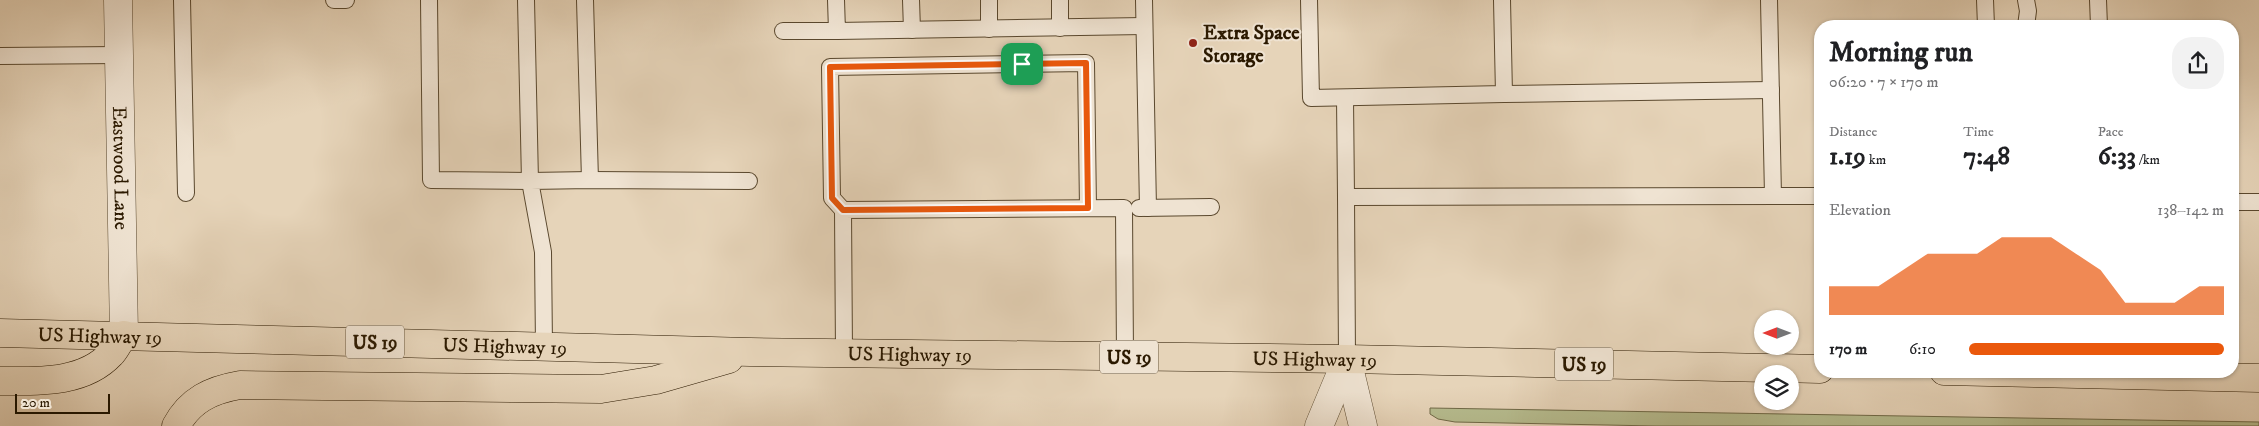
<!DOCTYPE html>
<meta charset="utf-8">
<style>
body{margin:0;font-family:"IM FELL DW Pica",serif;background:#f2f2f2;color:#202124;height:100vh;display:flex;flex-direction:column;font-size:19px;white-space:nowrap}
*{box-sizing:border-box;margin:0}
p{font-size:16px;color:#757577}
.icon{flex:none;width:28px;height:28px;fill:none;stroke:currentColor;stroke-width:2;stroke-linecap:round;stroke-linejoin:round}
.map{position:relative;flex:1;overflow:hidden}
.sheet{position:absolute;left:1814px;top:20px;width:425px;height:358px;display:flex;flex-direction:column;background:#fff;border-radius:20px;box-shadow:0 1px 4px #0004}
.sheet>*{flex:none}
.needle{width:32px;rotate:270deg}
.fabs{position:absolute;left:1754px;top:310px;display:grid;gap:10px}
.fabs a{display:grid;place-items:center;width:45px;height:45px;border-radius:50%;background:#fff;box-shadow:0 1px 4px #0004;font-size:25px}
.scale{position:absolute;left:15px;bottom:12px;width:95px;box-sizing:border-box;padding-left:5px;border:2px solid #2b1900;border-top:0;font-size:14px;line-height:18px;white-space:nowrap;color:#2b1900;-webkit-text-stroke:4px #efe3d2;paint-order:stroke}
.pin{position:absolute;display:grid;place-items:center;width:42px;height:42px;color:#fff;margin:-21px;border-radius:10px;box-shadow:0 2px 8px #0006}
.round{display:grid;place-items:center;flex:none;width:52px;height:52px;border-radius:20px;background:#f2f2f2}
.overview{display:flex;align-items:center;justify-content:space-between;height:85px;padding:0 15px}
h1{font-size:28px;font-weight:700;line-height:38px}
.figures{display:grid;grid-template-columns:repeat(3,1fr);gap:8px;height:85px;padding:5px 15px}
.figures div{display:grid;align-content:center}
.figures b{font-size:25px;font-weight:700}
.figures small{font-size:14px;font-weight:400}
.figures p{font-size:14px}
.chart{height:140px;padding:10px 15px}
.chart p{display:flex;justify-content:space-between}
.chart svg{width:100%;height:90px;margin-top:5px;fill:#ea580c;opacity:.7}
ul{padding:0 15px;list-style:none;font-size:16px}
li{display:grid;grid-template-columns:80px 60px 1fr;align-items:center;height:38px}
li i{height:12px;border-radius:6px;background:#ea580c}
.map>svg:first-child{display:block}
</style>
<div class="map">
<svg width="2259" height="426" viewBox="0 0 2259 426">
<rect width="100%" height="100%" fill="#e6d4b9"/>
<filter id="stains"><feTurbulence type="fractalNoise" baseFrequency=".004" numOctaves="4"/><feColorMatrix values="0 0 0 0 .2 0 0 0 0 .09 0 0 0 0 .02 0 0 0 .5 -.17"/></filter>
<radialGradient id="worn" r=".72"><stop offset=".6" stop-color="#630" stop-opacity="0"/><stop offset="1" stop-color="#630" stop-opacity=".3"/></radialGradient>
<path fill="#b6bc8f" stroke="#706a48" d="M1430,408l829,14v4h-603l-201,-4 -17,-3 -8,-5z"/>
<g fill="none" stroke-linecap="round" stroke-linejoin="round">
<g stroke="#5a482e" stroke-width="18">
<g id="service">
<path d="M182,0l4,193"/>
<path d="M334,0h12"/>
<path d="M429,0l2,180 99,1 -4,-181"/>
<path d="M585,0l5,180"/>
<path d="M836,0l1,31 307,-5"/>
<path d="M911,0l1,30"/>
<path d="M989,0v29"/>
<path d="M1060,0v28"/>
<path d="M1144,0l4,208"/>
<path d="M1309,0l2,98 193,-4 -2,-94"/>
<path d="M1769,0l4,196"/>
<path d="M1985,0l1,26"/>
<path d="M2026,0l2,11 -2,15"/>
<path d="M2098,0l1,26"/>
<path d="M783,31h54"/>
<path d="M0,56l119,-1"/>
<path d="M1504,94l267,-4"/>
<path d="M1345,98l1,99"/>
<path d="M2232,202h27"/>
<path d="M1139,208l72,-1"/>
<path d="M843,210l-11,-12 -2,-131 256,-4 2,145"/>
<path d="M544,346l-1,-94 -13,-71 60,-1 159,1"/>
<path d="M844,353l-1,-143 281,-2 1,149"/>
<path d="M1347,359l-1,-162 474,-1"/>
</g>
</g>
<g stroke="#5a482e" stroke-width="29">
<g id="minor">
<path id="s1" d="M118,0l6,335"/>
</g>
</g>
<g stroke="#5a482e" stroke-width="29">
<g id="tertiary">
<path d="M1347,359l16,67"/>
<path d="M1319,426l28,-67"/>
</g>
</g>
<g stroke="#2b1900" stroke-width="29">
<g id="trunk">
<path id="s2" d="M0,333l750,19 597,7 473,10"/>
<path d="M1944,371l315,7"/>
<path d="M0,381c37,0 83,3 111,-27 5,-5 8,-13 13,-19"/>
<path d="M176,426c14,-26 35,-36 64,-41l361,4 55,-9 73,-21"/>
</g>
</g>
<use href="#service" stroke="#efe3d2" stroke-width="16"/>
<use href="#minor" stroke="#efe3d2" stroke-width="28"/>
<use href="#tertiary" stroke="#efe3d2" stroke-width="28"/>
<use href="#trunk" stroke="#e6d4b9" stroke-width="28"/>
</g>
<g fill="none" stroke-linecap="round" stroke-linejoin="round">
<g stroke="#fff" stroke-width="10">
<path id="route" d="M1086,63l2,145 -245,2 -11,-12 -2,-131z"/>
</g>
<use href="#route" stroke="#ea580c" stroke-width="6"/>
</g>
<circle fill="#8f2418" stroke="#efe3d2" stroke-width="2" cx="1193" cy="43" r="5"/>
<g text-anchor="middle" stroke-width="4" stroke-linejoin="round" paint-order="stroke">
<g fill="#efe3d2" stroke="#66563f" stroke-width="1">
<rect x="346" y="325.5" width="58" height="33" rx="4"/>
<rect x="1100" y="340.5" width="58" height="33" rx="4"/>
<rect x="1555" y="347.5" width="58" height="33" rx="4"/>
</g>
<g font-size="19" font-weight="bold" fill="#2b1900">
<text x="375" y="349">US 19</text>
<text x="1129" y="364">US 19</text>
<text x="1584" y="371">US 19</text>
</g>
<g font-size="20" font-weight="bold" fill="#2b1900" stroke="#efe3d2" text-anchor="start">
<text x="1203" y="39">Extra Space<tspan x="1203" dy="23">Storage</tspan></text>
</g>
<g font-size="20" fill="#2b1900" stroke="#efe3d2">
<text dy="7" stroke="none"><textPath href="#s1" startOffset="168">Eastwood Lane</textPath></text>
<text dy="7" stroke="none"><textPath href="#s2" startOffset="100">US Highway 19</textPath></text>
<text dy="7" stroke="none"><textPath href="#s2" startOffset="505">US Highway 19</textPath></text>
<text dy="7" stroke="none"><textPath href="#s2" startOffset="910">US Highway 19</textPath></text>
<text dy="7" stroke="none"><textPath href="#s2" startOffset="1315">US Highway 19</textPath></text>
</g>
</g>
<rect width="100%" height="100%" filter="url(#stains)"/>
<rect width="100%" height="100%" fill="url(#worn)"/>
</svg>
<div class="fabs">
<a><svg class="needle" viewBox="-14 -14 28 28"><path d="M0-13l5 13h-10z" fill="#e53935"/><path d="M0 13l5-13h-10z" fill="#757577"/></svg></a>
<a><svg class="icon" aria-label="layers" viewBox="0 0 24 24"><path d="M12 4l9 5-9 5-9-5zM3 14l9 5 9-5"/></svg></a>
</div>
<div class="scale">20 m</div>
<div class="pin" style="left:1022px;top:64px;background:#1e9e55"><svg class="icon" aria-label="arrive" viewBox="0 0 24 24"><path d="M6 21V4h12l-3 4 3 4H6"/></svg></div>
<section class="sheet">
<div class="overview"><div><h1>Morning run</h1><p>06:20 · 7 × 170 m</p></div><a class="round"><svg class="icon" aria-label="share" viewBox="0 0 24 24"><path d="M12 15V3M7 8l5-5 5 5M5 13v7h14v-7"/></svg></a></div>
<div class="figures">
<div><p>Distance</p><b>1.19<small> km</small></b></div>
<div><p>Time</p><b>7:48</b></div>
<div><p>Pace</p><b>6:33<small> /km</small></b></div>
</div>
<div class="chart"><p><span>Elevation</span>138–142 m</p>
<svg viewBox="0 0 160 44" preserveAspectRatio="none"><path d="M0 44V30L10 30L20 30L30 22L40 14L50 14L60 14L70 6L80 6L90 6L100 14L110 22L120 38L130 38L140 38L150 30L160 30V44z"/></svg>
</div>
<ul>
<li><b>170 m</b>6:10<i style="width:100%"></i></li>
</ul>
</section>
</div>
